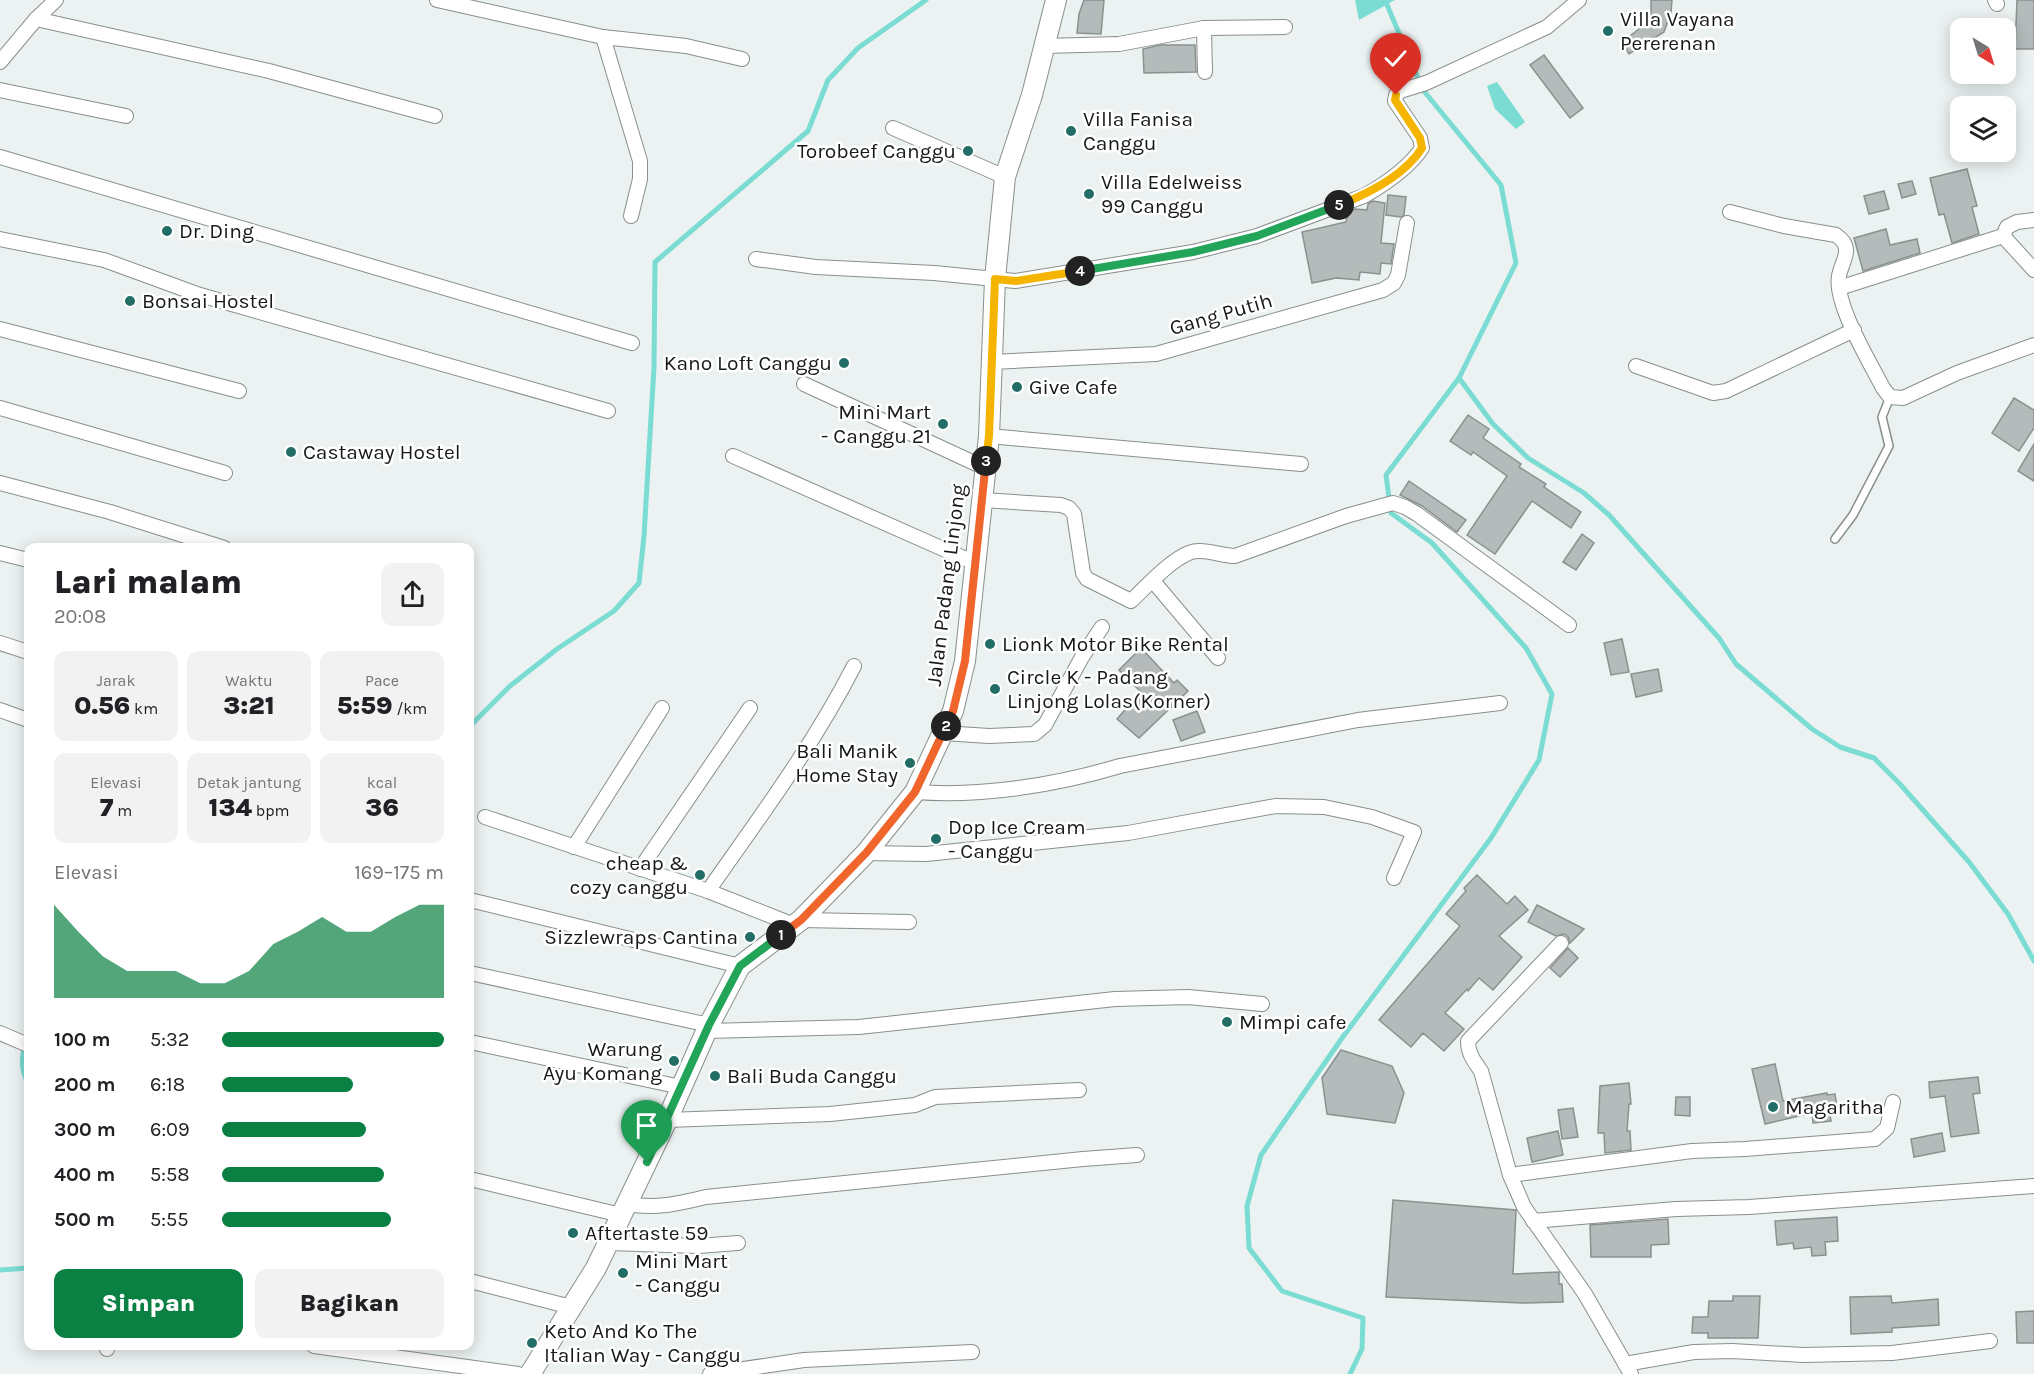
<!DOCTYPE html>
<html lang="id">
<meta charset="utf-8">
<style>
body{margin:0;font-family:Karla,sans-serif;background:#f2f2f2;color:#202124;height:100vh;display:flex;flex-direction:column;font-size:22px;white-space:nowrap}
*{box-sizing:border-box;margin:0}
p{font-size:20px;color:#757577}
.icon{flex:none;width:33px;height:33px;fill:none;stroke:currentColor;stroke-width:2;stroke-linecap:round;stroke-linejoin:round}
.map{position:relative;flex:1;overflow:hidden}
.details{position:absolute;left:24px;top:543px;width:450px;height:807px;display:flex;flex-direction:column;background:#fff;border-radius:12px;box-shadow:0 3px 15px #0003}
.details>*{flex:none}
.needle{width:39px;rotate:142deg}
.controls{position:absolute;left:1950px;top:18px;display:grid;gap:12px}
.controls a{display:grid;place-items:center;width:66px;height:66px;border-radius:12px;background:#fff;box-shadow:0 3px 15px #0003;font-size:30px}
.pin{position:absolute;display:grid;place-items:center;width:51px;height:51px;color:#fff;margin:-62px -26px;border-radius:50% 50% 50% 0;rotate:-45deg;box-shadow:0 0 6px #0007}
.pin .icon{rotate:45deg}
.km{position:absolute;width:30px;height:30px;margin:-15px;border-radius:50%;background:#222;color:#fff;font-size:16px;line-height:30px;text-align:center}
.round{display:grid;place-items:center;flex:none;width:63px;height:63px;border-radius:12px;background:#f2f2f2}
.overview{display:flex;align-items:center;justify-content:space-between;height:102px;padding:0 30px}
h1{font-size:33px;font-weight:800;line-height:45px}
.stats{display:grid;grid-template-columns:repeat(3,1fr);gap:9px;height:102px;padding:6px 30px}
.stats div{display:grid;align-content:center;border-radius:12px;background:#f2f2f2;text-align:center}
.stats b{font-size:26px;font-weight:800}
.stats small{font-size:16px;font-weight:400}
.stats p{font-size:16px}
.chart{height:168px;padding:12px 30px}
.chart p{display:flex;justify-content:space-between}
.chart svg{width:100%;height:108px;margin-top:6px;fill:#0b8043;opacity:.7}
.button{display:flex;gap:12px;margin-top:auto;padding:12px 30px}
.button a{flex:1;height:69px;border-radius:12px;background:#0b8043;color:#fff;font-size:24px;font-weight:800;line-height:69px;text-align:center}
.button a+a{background:#f2f2f2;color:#202124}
ul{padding:0 30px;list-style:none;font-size:20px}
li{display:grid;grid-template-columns:96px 72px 1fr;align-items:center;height:45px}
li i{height:15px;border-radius:8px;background:#0b8043}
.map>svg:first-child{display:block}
</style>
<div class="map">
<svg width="2034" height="1374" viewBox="0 0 2034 1374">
<rect width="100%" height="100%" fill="#ebf2f1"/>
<g fill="#7bdcd3">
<path d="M1355,0h40l-36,20z"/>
<path d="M1497,82l28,40 -9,7 -21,-20 -8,-23z"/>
</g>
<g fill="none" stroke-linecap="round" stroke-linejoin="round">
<g stroke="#7bdcd3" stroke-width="5">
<path d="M1459,378l34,46 35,34 56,35 25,22 110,123 17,26 76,65 28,18 34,11 25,25 70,79 39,52 26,47"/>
<path d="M470,726l40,-40 47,-37 57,-38 25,-28 5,-47 10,-169 1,-105 153,-131 20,-51 30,-32 68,-48"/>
<path d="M28,1035c-6,18 -9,31 0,48"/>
<path d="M0,1270l28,-2"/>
<path d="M1350,1374l12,-25 1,-31 -81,-27 -33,-43 -2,-42 14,-51 81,-117 149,-200 48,-78 13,-66 -26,-46 -94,-105 -41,-30 -5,-38 73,-97 57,-115 -15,-78 -78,-95 -38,-90"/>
</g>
</g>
<g fill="#b4bbba" stroke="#8a9190" stroke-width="1.5">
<path d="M1084,0h20l-3,34 -24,-1 2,-19z"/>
<path d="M1651,0h21l-1,12 -7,20 -35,22 -7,-12 29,-22z"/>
<path d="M2017,0h17v49h-19z"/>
<path d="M1160,45h35l1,27 -52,1 -1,-24z"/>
<path d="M1544,55l39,53 -13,10 -40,-53z"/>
<path d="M1967,169l10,37 -5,1 7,27 -27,9 -8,-29 -5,1 -9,-37z"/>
<path d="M1912,181l4,13 -14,4 -4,-14z"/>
<path d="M1884,191l5,18 -20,5 -5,-18z"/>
<path d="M1388,195l18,2 -2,18 -3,2 -15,-2z"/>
<path d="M1373,201l12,2 -4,40 13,1 -3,20 -10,-1 -1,11 -20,-2 -1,8 -23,-2 -24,5 -10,-51 44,-10 2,-10 7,-3 12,1 1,-6z"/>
<path d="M1886,229l4,16 27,-6 3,14 -57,18 -9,-33z"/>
<path d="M2014,398l20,12v18l-15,23 -27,-18z"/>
<path d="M1468,415l21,14 -6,9 38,26 -2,3 27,17 -2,3 37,25 -10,16 -39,-27 -37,53 -28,-19 40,-59 -34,-24 -2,3 -21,-14z"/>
<path d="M2034,444v37l-16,-10z"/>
<path d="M1409,481l57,39 -9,12 -35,-26 -22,-11z"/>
<path d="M1582,534l12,9 -18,27 -13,-8z"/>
<path d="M1622,639l7,33 -18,3 -7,-32z"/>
<path d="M1141,648l33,35 3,-3 11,11 -49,47 -22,-19 24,-27 -22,-22z"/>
<path d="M1658,669l4,22 -26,6 -5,-23z"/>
<path d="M1197,711l8,21 -24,9 -8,-21z"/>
<path d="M1477,875l30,29 8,-8 13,14 -29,26 23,21 -29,33 -14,-12 -11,13 -1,-2 -22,24 19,16 -20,22 -21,-18 -12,14 -32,-27 81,-94 -14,-12 20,-23 -2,-3z"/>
<path d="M1537,905l47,24 -14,14 -2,-6 -4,-3 -8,2 -28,-14z"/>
<path d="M1568,948l10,10 -18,19 -10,-9z"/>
<path d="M1341,1050l51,16 12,27 -9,30 -68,-9 -5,-36z"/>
<path d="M1775,1064l8,37 44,-8v2l8,-1 2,13 -8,1 2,13 -18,2 -1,-10 -47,11 -13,-55z"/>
<path d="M1978,1077l2,16 -7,1 6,39 -28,4 -6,-41 -15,2 -1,-16z"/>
<path d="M1629,1083l2,21h-2l-2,27h3l1,19 -26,3 -1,-20h-6l2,-47z"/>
<path d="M1676,1097h14v19l-15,-1z"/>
<path d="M1573,1108l5,29 -16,2 -4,-29z"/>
<path d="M1558,1131l5,24 -31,7 -5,-24z"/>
<path d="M1942,1133l3,18 -31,6 -3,-18z"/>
<path d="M1393,1200l123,10 -3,64 46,-2v12h3l1,18 -41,1 -136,-6z"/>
<path d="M1837,1217l1,24 -13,1 1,13 -14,1 -1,-9 -17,2 -1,-6 -16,2 -2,-24z"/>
<path d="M1668,1219l1,25 -18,1v12h-60l-1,-32z"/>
<path d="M1733,1296h27l-2,42h-50v-5h-16l1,-16h15l1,-16h24z"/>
<path d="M1891,1296l1,7 46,-4 1,26 -47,3v4l-41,2 -1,-37z"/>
<path d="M2034,1311v32h-17l-1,-31z"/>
</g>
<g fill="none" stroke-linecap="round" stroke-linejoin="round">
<g stroke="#888f8e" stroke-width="10">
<path id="lane" d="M1835,539l18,-24 36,-69 -7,-29 8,-20"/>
</g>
<g stroke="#888f8e" stroke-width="16">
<g id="street">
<path d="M437,0l166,37 83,9 56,13"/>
<path d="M1995,0l2,4"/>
<path d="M36,19l233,52 166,45"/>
<path d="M1204,28l1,44"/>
<path d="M603,37l37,124v18l-9,37"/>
<path d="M1044,46l75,-2 85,-16 81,-1"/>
<path d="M0,62l36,-43 20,-19"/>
<path d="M0,90l126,26"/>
<path d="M893,128l112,49"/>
<path d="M0,157l632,186"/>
<path d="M1730,212l54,14 52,9c19,13 6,25 3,41 -5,28 31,86 44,112l7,9 13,1 54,-25 77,-28"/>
<path d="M2003,236l31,34"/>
<path d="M2003,236l4,-9 10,-5 17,-2"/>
<path d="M0,239l104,21 96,35 408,116"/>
<path d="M756,259l60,8 118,6 81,8 178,-29 64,-16 107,-40c21,-12 45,-28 58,-48l-2,-10 -25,-37 1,-6 4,-4 26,-8 121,-56 32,-27"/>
<path d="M1839,288l164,-52"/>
<path d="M0,329l239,62"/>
<path d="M992,362l164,-8 227,-64 11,-7 4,-8 9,-52"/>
<path d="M1636,366l77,27 13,-2 128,-61"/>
<path d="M804,384l181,84"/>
<path d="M0,408l225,65"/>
<path d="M989,436l312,28"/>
<path d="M733,456l242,107"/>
<path d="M0,483l110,29 114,36"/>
<path d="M982,500l79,5 8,3 5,6 9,59 4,6 44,22c15,-14 47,-50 67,-50 12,-1 24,5 37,5l111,-40 47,-13 12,4 12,7 152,111"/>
<path d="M0,553l28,7"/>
<path d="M1153,581l65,77"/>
<path d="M0,643l28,9"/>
<path d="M0,710l28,10"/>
<path d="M943,733l46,3 45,-2 11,-9 37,-68 20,-30"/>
<path d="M915,792c67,5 141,-7 205,-26l238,-46 142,-17"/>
<path d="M485,817l223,74 86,34"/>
<path d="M574,847l88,-139"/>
<path d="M866,853l60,1 202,-21 148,-27 48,1 48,10 42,15 -20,46"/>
<path d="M640,869l110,-161"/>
<path d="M708,891c51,-73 105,-145 146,-225"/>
<path d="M470,900l270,66"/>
<path d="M801,920l108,2"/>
<path d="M1561,943l-93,98c0,13 6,20 13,30l29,104 14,32 61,87 46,80"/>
<path d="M470,973l239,52"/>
<path d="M708,1031l151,-4 256,-28 73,-2 74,7"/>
<path d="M0,1033l28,12"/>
<path d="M470,1042l211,45"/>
<path d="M667,1120l163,-6 85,-9 20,-8 144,-7"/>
<path d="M1510,1175l182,-24 53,-2 130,-10 12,-11 6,-26"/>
<path d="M470,1179l151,36"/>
<path d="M627,1204c29,5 50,0 79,-7l377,-38 54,-4"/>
<path d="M1533,1221l143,-12 73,-2 285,-21"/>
<path d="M609,1243l89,3 40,-3"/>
<path d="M470,1281l101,26"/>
<path d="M314,1346l204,28"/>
<path d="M107,1349v-3"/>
<path d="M1625,1364l69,-12 38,-1 71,4 89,-2 98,-12"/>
<path d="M710,1374l94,-14 168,-8"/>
</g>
</g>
<g stroke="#888f8e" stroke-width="22">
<path id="secondary" d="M530,1374l66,-106 71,-148 42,-95 31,-59 61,-46 65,-67 49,-61 38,-81 12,-50 24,-225 6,-157 10,-102 27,-82 24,-95"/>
</g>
<use href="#lane" stroke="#fff" stroke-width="7"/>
<use href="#street" stroke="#fff" stroke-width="14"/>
<use href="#secondary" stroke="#fff" stroke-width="20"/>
</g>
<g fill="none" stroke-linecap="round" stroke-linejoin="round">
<g stroke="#fff" stroke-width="12">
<path id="split-1" d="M647,1162l62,-137 31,-59 41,-31"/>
</g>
<g stroke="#fff" stroke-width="12">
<path id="split-2" d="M781,935l20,-15 65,-67 49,-61 31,-66"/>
</g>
<g stroke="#fff" stroke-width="12">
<path id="split-3" d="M946,726l7,-15 12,-50 21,-200"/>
</g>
<g stroke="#fff" stroke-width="12">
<path id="split-4" d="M986,461l3,-25 6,-157 21,2 64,-10"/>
</g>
<g stroke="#fff" stroke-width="12">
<path id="split-5" d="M1080,271l113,-19 64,-16 82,-31"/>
</g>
<g stroke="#fff" stroke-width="12">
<path id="split-6" d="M1339,205c31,-12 65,-29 83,-57l-2,-10 -25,-38 1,-5"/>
</g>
<use href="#split-1" stroke="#22a559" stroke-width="8"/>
<use href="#split-2" stroke="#f0652b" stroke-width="8"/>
<use href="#split-3" stroke="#f0652b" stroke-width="8"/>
<use href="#split-4" stroke="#f5b400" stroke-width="8"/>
<use href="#split-5" stroke="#22a559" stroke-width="8"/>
<use href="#split-6" stroke="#f5b400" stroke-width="8"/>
</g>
<g fill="#236d67" stroke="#fff" stroke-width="2">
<circle cx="1608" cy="31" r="6"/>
<circle cx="1071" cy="131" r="6"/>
<circle cx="968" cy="151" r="6"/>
<circle cx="1089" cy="194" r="6"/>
<circle cx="167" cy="231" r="6"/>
<circle cx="130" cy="301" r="6"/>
<circle cx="844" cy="363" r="6"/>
<circle cx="1017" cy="387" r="6"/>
<circle cx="943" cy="424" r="6"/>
<circle cx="291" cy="452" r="6"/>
<circle cx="990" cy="644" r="6"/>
<circle cx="995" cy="689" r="6"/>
<circle cx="910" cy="763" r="6"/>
<circle cx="936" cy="839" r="6"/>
<circle cx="700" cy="875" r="6"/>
<circle cx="750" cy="937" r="6"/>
<circle cx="1227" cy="1022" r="6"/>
<circle cx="674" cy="1061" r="6"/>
<circle cx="715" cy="1076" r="6"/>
<circle cx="1773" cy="1107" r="6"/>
<circle cx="573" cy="1233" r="6"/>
<circle cx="623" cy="1273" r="6"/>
<circle cx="532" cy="1343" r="6"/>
</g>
<g text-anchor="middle" stroke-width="5" stroke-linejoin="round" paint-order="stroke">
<g font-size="21" fill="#161919" stroke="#fff" text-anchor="start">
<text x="1620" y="26">Villa Vayana<tspan x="1620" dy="24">Pererenan</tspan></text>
<text x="1083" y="126">Villa Fanisa<tspan x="1083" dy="24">Canggu</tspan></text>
<text x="956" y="158" text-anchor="end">Torobeef Canggu</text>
<text x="1101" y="189">Villa Edelweiss<tspan x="1101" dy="24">99 Canggu</tspan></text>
<text x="179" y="238">Dr. Ding</text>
<text x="142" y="308">Bonsai Hostel</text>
<text x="832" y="370" text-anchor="end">Kano Loft Canggu</text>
<text x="1029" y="394">Give Cafe</text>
<text x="931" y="419" text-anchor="end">Mini Mart<tspan x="931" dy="24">- Canggu 21</tspan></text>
<text x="303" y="459">Castaway Hostel</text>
<text x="1002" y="651">Lionk Motor Bike Rental</text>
<text x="1007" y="684">Circle K - Padang<tspan x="1007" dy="24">Linjong Lolas(Korner)</tspan></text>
<text x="898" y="758" text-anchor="end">Bali Manik<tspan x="898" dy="24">Home Stay</tspan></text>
<text x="948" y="834">Dop Ice Cream<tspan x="948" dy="24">- Canggu</tspan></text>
<text x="688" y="870" text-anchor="end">cheap &amp;<tspan x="688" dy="24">cozy canggu</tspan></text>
<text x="738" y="944" text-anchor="end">Sizzlewraps Cantina</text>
<text x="1239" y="1029">Mimpi cafe</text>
<text x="662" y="1056" text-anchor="end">Warung<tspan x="662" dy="24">Ayu Komang</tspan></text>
<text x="727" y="1083">Bali Buda Canggu</text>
<text x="1785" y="1114">Magaritha</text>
<text x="585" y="1240">Aftertaste 59</text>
<text x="635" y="1268">Mini Mart<tspan x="635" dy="24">- Canggu</tspan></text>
<text x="544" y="1338">Keto And Ko The<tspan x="544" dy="24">Italian Way - Canggu</tspan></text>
</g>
<g font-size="21" fill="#161919" stroke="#fff">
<text transform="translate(1221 314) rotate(-16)" y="7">Gang Putih</text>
<text transform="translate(946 585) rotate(-83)" y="7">Jalan Padang Linjong</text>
</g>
</g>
</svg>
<div class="controls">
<a><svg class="needle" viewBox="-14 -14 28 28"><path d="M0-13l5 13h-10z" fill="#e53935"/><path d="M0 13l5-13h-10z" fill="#757577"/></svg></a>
<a><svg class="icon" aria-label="layers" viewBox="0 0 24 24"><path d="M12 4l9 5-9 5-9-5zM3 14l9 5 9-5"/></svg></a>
</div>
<div class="pin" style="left:647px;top:1162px;background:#1e9e55"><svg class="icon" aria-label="arrive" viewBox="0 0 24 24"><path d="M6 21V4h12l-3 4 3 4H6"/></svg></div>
<div class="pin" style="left:1396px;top:95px;background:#d93025"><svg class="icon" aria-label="check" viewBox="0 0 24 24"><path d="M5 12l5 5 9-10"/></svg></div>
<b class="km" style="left:781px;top:935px">1</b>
<b class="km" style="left:946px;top:726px">2</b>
<b class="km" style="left:986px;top:461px">3</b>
<b class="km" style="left:1080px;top:271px">4</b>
<b class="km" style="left:1339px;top:205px">5</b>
<section class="details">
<div class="overview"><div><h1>Lari malam</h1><p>20:08</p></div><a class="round"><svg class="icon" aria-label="share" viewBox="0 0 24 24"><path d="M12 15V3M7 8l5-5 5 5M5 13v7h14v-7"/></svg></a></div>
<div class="stats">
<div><p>Jarak</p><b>0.56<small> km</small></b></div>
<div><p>Waktu</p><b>3:21</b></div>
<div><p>Pace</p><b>5:59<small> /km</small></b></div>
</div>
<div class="stats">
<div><p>Elevasi</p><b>7<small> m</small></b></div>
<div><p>Detak jantung</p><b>134<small> bpm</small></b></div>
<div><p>kcal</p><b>36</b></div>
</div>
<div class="chart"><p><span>Elevasi</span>169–175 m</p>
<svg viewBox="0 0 160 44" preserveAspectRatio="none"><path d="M0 44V6L10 17L20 27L30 33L40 33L50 33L60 38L70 38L80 33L90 22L100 17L110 11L120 17L130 17L140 11L150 6L160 6V44z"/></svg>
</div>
<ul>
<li><b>100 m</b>5:32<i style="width:100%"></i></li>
<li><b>200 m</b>6:18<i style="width:59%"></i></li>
<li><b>300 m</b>6:09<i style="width:65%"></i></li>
<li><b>400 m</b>5:58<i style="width:73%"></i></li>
<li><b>500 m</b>5:55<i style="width:76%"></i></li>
</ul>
<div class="button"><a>Simpan</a><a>Bagikan</a></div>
</section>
</div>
